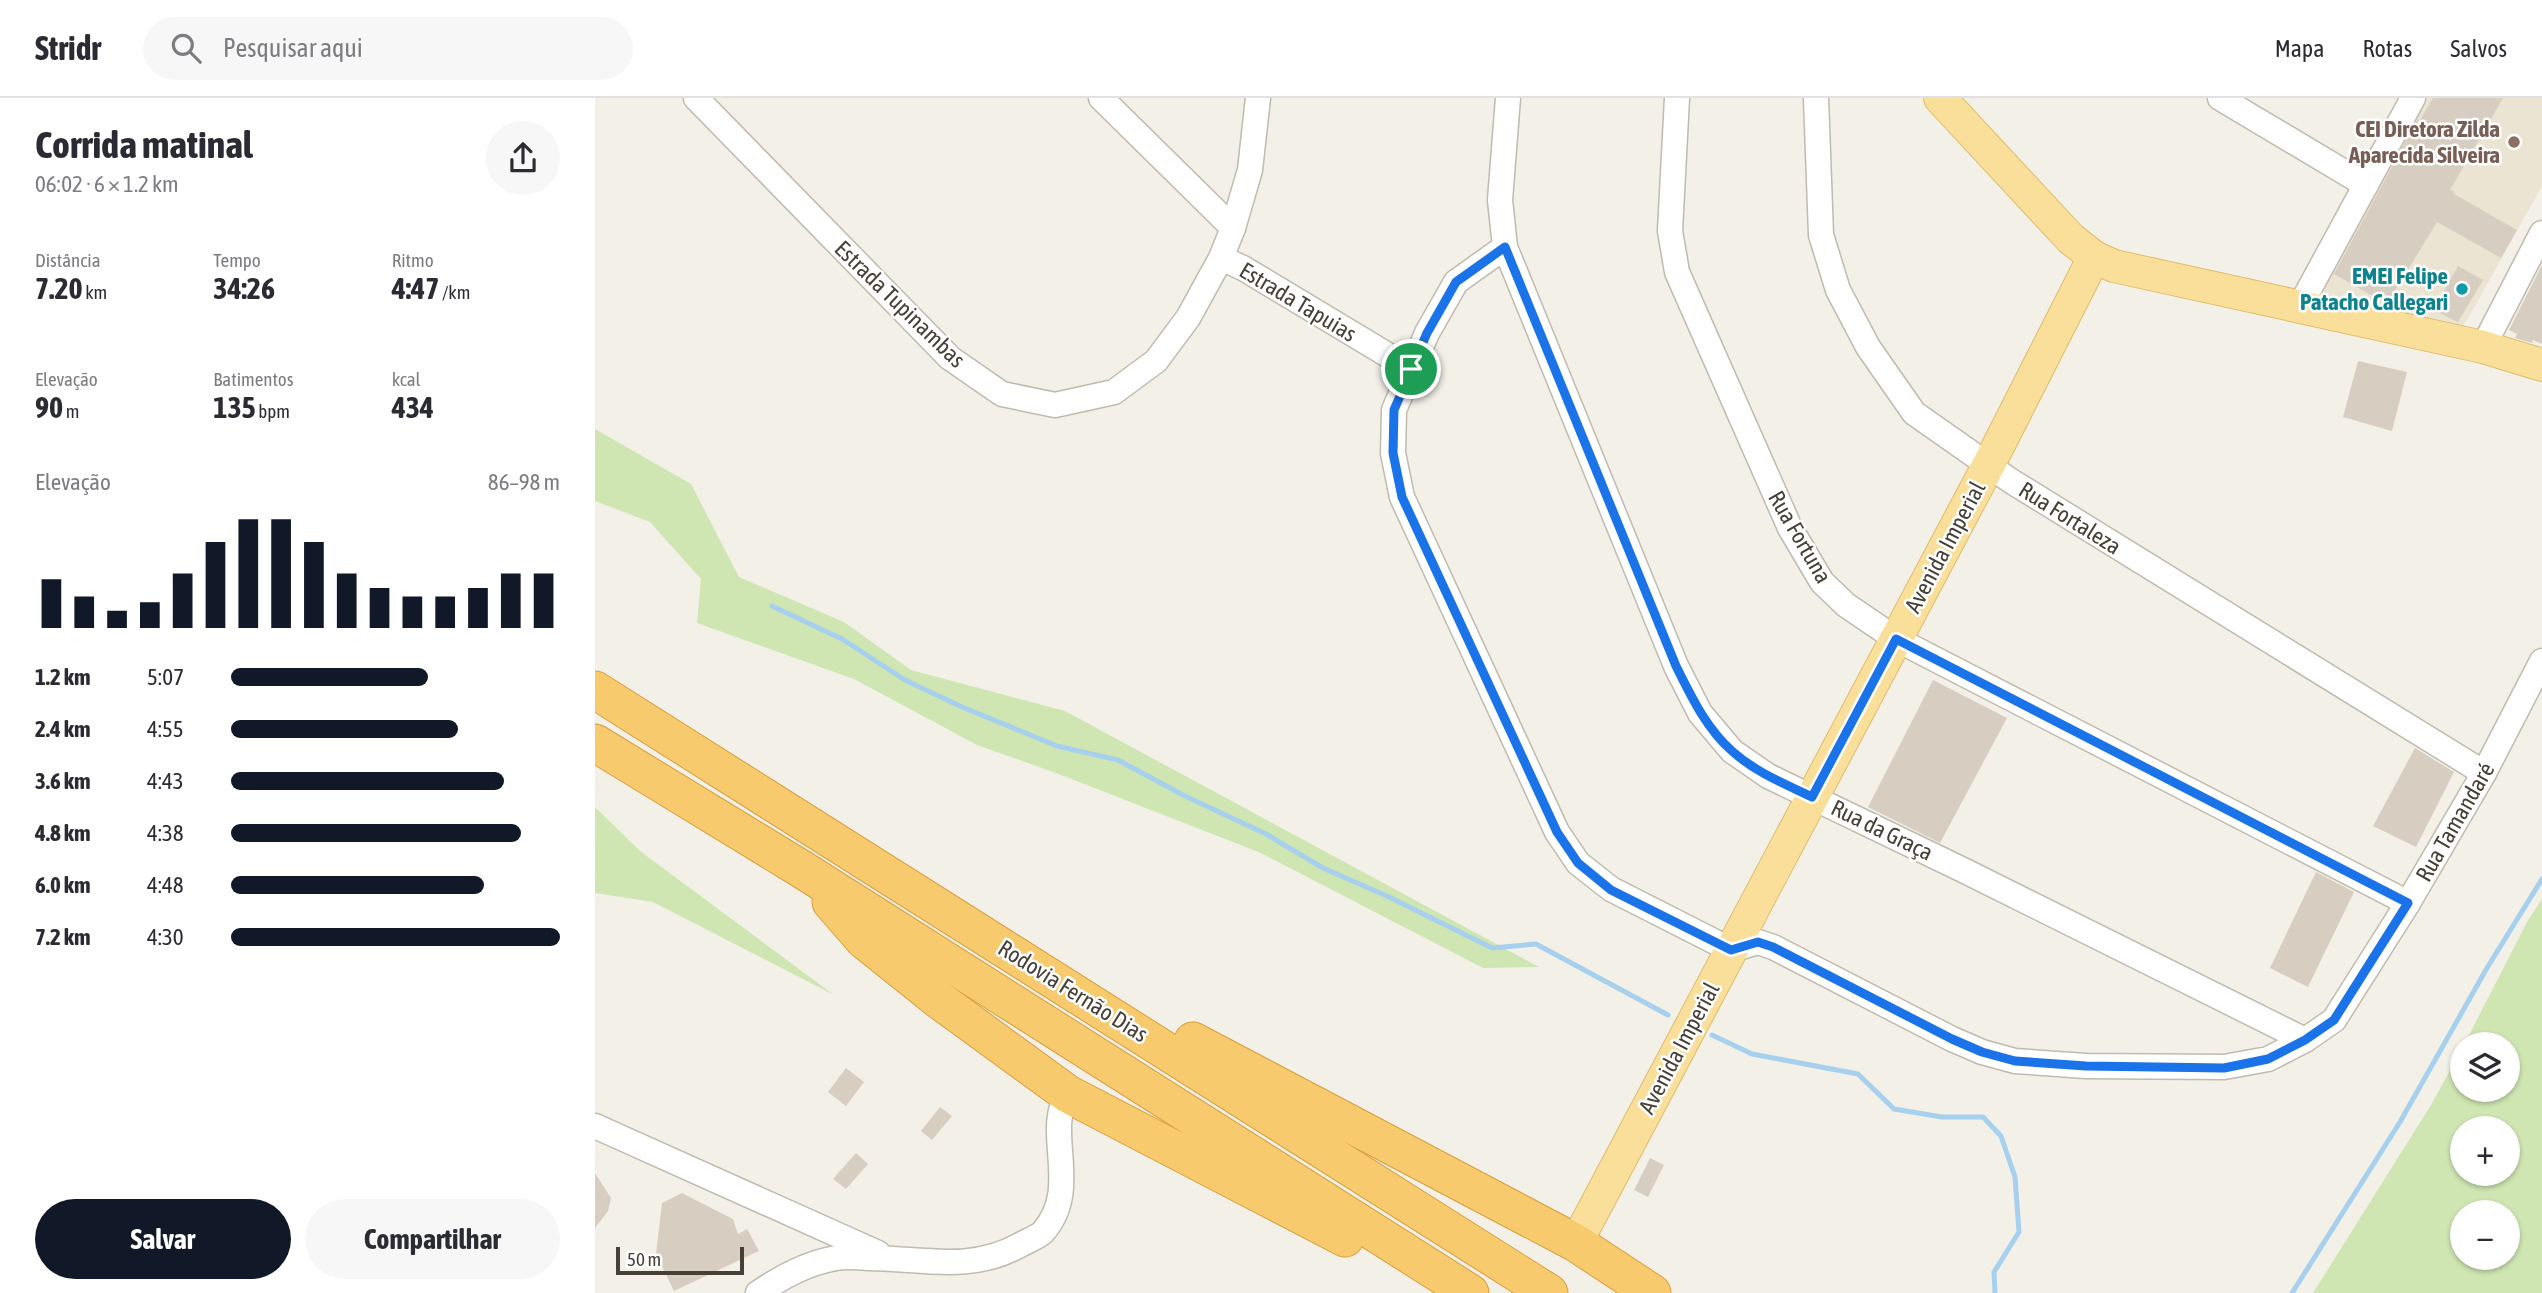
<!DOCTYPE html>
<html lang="pt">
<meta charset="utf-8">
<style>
body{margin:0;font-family:"Asap Condensed",sans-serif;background:#f7f7f7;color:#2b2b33;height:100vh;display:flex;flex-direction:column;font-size:26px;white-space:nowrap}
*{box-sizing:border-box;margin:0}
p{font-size:23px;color:#7c7c81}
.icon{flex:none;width:38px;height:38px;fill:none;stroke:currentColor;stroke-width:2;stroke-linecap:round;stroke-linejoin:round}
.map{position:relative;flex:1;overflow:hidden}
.sheet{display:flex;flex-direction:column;background:#fff;width:595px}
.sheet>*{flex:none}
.controls{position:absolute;left:1855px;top:934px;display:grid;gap:14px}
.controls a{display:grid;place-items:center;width:70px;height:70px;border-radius:50%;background:#fff;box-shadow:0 2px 5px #0004;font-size:35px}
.scale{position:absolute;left:21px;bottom:18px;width:128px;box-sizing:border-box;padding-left:7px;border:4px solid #464037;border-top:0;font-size:19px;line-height:24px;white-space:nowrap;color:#464037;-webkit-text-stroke:5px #fff;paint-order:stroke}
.pin{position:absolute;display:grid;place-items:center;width:60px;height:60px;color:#fff;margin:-30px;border:4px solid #fff;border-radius:50%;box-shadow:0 2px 7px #0007}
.round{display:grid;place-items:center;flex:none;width:74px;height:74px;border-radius:37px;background:#f7f7f7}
.summary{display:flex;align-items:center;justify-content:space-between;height:119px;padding:0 35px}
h1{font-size:38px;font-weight:700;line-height:52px}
.metrics{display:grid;grid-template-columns:repeat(3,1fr);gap:10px;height:119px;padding:7px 35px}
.metrics div{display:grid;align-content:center}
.metrics b{font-size:30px;font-weight:700}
.metrics small{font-size:19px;font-weight:400}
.metrics p{font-size:19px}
.chart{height:196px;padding:14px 35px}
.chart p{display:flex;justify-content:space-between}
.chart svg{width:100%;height:126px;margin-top:7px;stroke:#111827;stroke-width:6}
.primary-button{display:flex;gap:14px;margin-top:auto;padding:14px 35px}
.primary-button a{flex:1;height:80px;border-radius:42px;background:#111827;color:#fff;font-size:28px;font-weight:700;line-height:80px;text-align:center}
.primary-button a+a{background:#f7f7f7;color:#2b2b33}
ul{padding:0 35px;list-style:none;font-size:23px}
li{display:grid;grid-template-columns:112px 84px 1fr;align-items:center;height:52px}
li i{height:18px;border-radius:9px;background:#111827}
header{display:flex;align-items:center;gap:42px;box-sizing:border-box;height:98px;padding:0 35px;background:#fff;border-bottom:2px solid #e1e1e2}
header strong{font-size:33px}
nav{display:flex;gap:38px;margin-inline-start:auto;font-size:24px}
.search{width:490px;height:63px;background:#f7f7f7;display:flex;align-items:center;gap:18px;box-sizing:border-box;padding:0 24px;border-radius:38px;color:#7c7c81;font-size:26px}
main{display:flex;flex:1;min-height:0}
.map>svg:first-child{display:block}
</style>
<header>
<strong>Stridr</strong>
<div class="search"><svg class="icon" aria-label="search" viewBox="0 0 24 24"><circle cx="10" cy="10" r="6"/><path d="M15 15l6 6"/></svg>Pesquisar aqui</div>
<nav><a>Mapa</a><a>Rotas</a><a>Salvos</a></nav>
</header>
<main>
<section class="sheet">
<div class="summary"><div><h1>Corrida matinal</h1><p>06:02 · 6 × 1.2 km</p></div><a class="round"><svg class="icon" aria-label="share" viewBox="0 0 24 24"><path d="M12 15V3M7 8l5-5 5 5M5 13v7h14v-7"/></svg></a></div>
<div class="metrics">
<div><p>Distância</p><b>7.20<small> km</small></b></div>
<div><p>Tempo</p><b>34:26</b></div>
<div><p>Ritmo</p><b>4:47<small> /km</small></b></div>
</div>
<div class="metrics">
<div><p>Elevação</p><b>90<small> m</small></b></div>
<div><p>Batimentos</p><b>135<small> bpm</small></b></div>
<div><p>kcal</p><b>434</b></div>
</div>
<div class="chart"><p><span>Elevação</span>86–98 m</p>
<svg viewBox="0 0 160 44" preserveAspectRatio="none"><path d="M5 44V27M15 44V33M25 44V38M35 44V35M45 44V25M55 44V14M65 44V6M75 44V6M85 44V14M95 44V25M105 44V30M115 44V33M125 44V33M135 44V30M145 44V25M155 44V25"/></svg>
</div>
<ul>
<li><b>1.2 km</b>5:07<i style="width:60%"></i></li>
<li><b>2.4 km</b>4:55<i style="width:69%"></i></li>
<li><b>3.6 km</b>4:43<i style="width:83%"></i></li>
<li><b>4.8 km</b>4:38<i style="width:88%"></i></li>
<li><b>6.0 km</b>4:48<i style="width:77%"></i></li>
<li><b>7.2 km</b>4:30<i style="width:100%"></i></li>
</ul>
<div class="primary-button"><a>Salvar</a><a>Compartilhar</a></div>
</section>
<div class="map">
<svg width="1947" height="1195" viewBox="0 0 1947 1195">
<rect width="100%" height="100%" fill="#f3f0e8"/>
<path fill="#ece4d2" d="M1822,0h125v88l-75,134 -8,9 -145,-33z"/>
<g fill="#cfe6b2" fill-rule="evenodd">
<path d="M0,331l96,55 48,93 105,45 67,48 154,41 474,256 -56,1 -222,-115 -205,-80 -79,-28 -123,-66 -157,-56 4,-44 -51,-57 -55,-21z"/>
<path d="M0,709l45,44 194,144 -181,-93 -58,-9z"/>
<path d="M1947,801v394h-229l118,-188 31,-56v41h46v-45h-44l63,-123zM1867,1031h46v45h-46zM1867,1115h46v45h-46z"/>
</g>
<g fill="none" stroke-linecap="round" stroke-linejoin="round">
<g stroke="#a6d0ed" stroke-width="5">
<path d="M177,508l70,33 63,41 57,27 95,39 61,14 67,36 81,38 57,34 66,29 103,51 44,-4 132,71"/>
<path d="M1117,937l40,19 106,20 36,35 48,8h41l18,19 14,41 4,55 -25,40 1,21"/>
<path d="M1697,1195l108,-171 87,-154 55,-89"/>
</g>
</g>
<g fill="#d7cec1">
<path d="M1838,0h70l-53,92 5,2 -1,2 63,36 -16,28 -64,-36 -50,82 -53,-30 84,-155 2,1z"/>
<path d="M1947,167v79l-9,-4 -1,3 -17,-5 2,-4 -8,-4z"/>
<path d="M1863,168l25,14 -25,42 -25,-12z"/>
<path d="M1763,263l49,11 -15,59 -49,-14z"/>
<path d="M1338,582l74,38 -67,125 -72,-36z"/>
<path d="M1820,650l39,24 -38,75 -43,-21z"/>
<path d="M1721,774l38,20 -46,95 -38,-19z"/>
<path d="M251,970l18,14 -18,24 -18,-14z"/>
<path d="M345,1009l12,9 -20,24 -11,-9z"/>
<path d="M261,1055l12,11 -22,25 -13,-10z"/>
<path d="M1055,1060l14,7 -16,32 -14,-7z"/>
<path d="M0,1075l16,25 -3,13 -13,17z"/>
<path d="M87,1095l51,26 5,15 9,-5 12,22 -85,40 -18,-37 6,-51z"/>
</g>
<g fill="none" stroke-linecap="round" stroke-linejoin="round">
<g stroke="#c1baae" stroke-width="27">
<g id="minor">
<path d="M101,0l254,260 52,36 53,11 59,-13 42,-31 32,-43 33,-60 12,-30 17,-58 8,-72"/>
<path d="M506,0l132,130"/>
<path d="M913,0l-8,102 5,47 -49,35 -29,51 -33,77 -1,43 9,44 155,335 21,31 33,26 120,61 27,-8 15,5 179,92 30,13 33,9 71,5 138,1 44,-8 37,-19 29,-20 74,-117 76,-130 58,-112"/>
<path d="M1082,0l-7,133 7,41 113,256 32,54 24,23 50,34 512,264"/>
<path d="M1221,0l5,137 17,55 30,57 46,66 97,68 473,292"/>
<path d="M1625,0l146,87"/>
<path d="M910,149l171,419 24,47 32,38 36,25 195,94 342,170"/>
<path d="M626,160l22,10 168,101"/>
<path d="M1705,208l113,-208"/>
<path d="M1888,249l59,-114"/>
<path d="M0,1028l283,127"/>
<path d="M163,1195c24,-16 49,-30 78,-35 10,-2 21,-1 32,0 53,0 102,15 152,-13 7,-4 18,-8 23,-13 39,-44 0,-100 25,-138"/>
</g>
</g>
<g stroke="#dfbc6a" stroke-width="34">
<g id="major">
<path d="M1345,0l131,141 23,18"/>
<path d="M981,1145l412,-777 106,-209 20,9 369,81 59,18"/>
</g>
</g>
<g stroke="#d79f3e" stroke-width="39">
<g id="highway">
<path d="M0,592l954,603"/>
<path d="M0,645l208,127 667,423"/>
<path d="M236,804l33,38 75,60 129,94 277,144"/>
<path d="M598,943l383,202 76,50"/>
</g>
</g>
<use href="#minor" stroke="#fff" stroke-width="24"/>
<use href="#major" stroke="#fadf9a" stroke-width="32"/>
<use href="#highway" stroke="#f8ca6e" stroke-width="37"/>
</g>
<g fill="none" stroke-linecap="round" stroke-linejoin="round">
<g stroke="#fff" stroke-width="14">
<path id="route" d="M910,149l171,419c15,30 30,62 56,85 23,21 53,33 80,46l84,-158 512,264 -74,117 -29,20 -37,19 -44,9 -138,-2 -71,-5 -33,-9 -30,-13 -179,-92 -15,-5 -27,8 -120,-60 -33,-27 -21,-31 -155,-335 -9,-44 1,-43 33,-77 29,-51z"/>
</g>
<use href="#route" stroke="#1a73e8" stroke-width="9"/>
</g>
<circle fill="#8d6e63" stroke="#fff" stroke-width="2.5" cx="1919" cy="44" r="7"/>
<circle fill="#0f9aa8" stroke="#fff" stroke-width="2.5" cx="1867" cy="191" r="7"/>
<g text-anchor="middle" stroke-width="5" stroke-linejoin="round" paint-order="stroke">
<g font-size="23" font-weight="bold" fill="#785e54" stroke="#fff" text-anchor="end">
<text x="1905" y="39">CEI Diretora Zilda<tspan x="1905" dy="26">Aparecida Silveira</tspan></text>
</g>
<g font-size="23" font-weight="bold" fill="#0d838f" stroke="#fff" text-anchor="end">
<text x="1853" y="186">EMEI Felipe<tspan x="1853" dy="26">Patacho Callegari</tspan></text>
</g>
<g font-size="23" fill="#464037" stroke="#fff">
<text transform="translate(703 204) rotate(31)" y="8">Estrada Tapuias</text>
<text transform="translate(305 206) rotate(44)" y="8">Estrada Tupinambas</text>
<text transform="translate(1475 420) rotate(32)" y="8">Rua Fortaleza</text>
<text transform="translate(1205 439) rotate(60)" y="8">Rua Fortuna</text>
<text transform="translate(1350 449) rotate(-62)" y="8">Avenida Imperial</text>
<text transform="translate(1860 724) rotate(-60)" y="8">Rua Tamandaré</text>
<text transform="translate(1287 732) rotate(26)" y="8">Rua da Graça</text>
<text transform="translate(478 893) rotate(32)" y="8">Rodovia Fernão Dias</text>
<text transform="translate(1084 950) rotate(-62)" y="8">Avenida Imperial</text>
</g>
</g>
</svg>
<div class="controls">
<a><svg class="icon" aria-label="layers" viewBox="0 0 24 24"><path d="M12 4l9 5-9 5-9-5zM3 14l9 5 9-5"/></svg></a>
<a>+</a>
<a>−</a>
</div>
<div class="scale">50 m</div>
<div class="pin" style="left:816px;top:271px;background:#1e9e55"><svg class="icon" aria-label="arrive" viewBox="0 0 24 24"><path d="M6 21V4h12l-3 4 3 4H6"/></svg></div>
</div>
</main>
